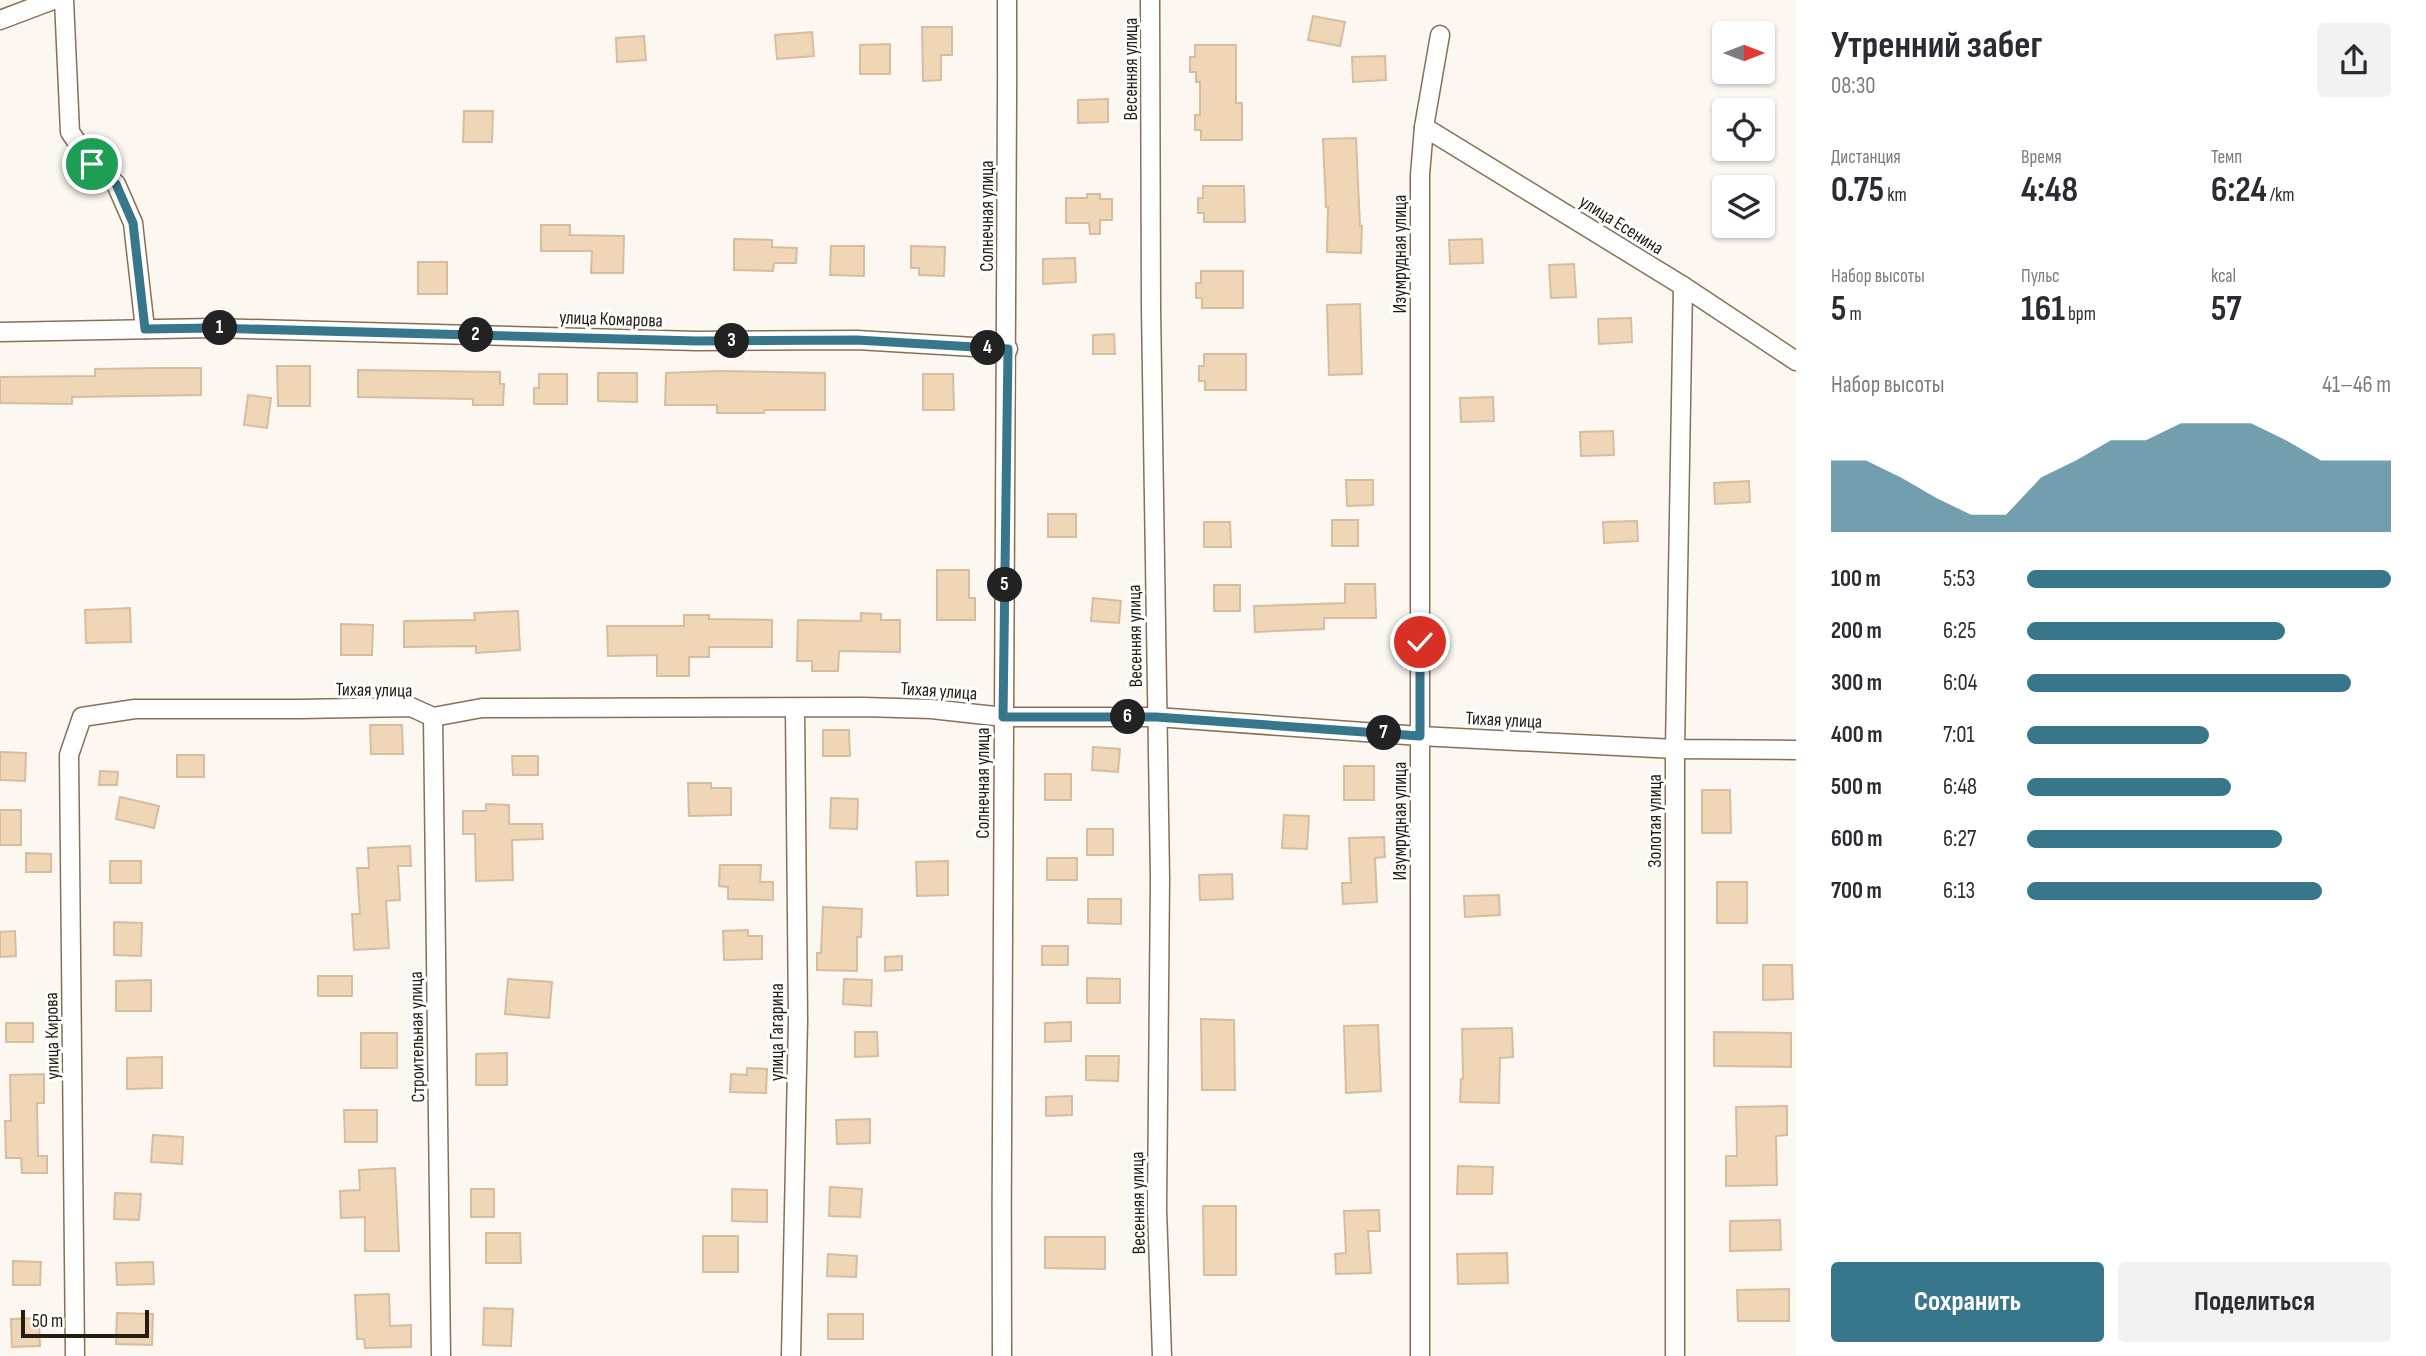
<!DOCTYPE html>
<html lang="ru">
<meta charset="utf-8">
<style>
body{margin:0;font-family:"Sofia Sans Condensed",sans-serif;background:#f2f2f3;color:#2b2b33;height:100vh;display:flex;flex-direction:column;font-size:26px;white-space:nowrap}
*{box-sizing:border-box;margin:0}
p{font-size:23px;color:#7c7c81}
.icon{flex:none;width:38px;height:38px;fill:none;stroke:currentColor;stroke-width:2;stroke-linecap:round;stroke-linejoin:round}
.map{position:relative;flex:1;overflow:hidden}
.sheet{display:flex;flex-direction:column;background:#fff;width:630px}
.sheet>*{flex:none}
.needle{width:46px;rotate:90deg}
.controls{position:absolute;left:1712px;top:21px;display:grid;gap:14px}
.controls a{display:grid;place-items:center;width:63px;height:63px;border-radius:7px;background:#fff;box-shadow:0 2px 5px #0004;font-size:35px}
.scale{position:absolute;left:21px;bottom:18px;width:128px;box-sizing:border-box;padding-left:7px;border:4px solid #261d12;border-top:0;font-size:19px;line-height:24px;white-space:nowrap;color:#261d12;-webkit-text-stroke:5px #fff;paint-order:stroke}
.pin{position:absolute;display:grid;place-items:center;width:60px;height:60px;color:#fff;margin:-30px;border:4px solid #fff;border-radius:50%;box-shadow:0 2px 7px #0007}
.km{position:absolute;width:35px;height:35px;margin:-18px;border-radius:50%;background:#222;color:#fff;font-size:19px;line-height:35px;text-align:center}
.round{display:grid;place-items:center;flex:none;width:74px;height:74px;border-radius:7px;background:#f2f2f3}
.head{display:flex;align-items:center;justify-content:space-between;height:119px;padding:0 35px}
h1{font-size:38px;font-weight:700;line-height:52px}
.figures{display:grid;grid-template-columns:repeat(3,1fr);gap:10px;height:119px;padding:7px 35px}
.figures div{display:grid;align-content:center}
.figures b{font-size:35px;font-weight:700}
.figures small{font-size:19px;font-weight:400}
.figures p{font-size:19px}
.chart{height:196px;padding:14px 35px}
.chart p{display:flex;justify-content:space-between}
.chart svg{width:100%;height:126px;margin-top:7px;fill:#38768b;opacity:.7}
.primary-button{display:flex;gap:14px;margin-top:auto;padding:14px 35px}
.primary-button a{flex:1;height:80px;border-radius:7px;background:#38768b;color:#fff;font-size:28px;font-weight:700;line-height:80px;text-align:center}
.primary-button a+a{background:#f2f2f3;color:#2b2b33}
ul{padding:0 35px;list-style:none;font-size:23px}
li{display:grid;grid-template-columns:112px 84px 1fr;align-items:center;height:52px}
li i{height:18px;border-radius:9px;background:#38768b}
main{display:flex;flex:1;min-height:0}
.map>svg:first-child{display:block}
</style>
<main>
<div class="map">
<svg width="1796" height="1356" viewBox="0 0 1796 1356">
<rect width="100%" height="100%" fill="#fcf7f1"/>
<g fill="#efd6b7" stroke="#d6bd9e" stroke-width="2">
<path d="M1313,16l32,6 -5,24 -32,-6z"/>
<path d="M922,27h30v28h-11v25l-18,1z"/>
<path d="M812,32l2,24 -37,3 -2,-24z"/>
<path d="M644,36l2,24 -29,2 -1,-24z"/>
<path d="M890,44v30h-30v-29z"/>
<path d="M1195,45h41v58h6v37h-41v-10h-6v-15h5v-33h-4v-10h-6v-15h5z"/>
<path d="M1385,56l1,24 -33,2 -1,-25z"/>
<path d="M1108,99v23l-30,1v-23z"/>
<path d="M464,111h29l-1,31h-29z"/>
<path d="M1356,138l4,88h2l-1,27 -34,-1 1,-45h-2l-3,-68z"/>
<path d="M1203,186h41l1,36h-41v-9h-6v-15h5z"/>
<path d="M1087,194h13v5h12v21h-12v14h-10l-1,-11h-23v-25h21z"/>
<path d="M541,225h29v10l54,1 -1,37h-32l1,-22h-51z"/>
<path d="M734,239l38,1v7l25,1 -1,15h-22l-1,8 -39,-1z"/>
<path d="M1482,239l1,24 -33,1 -1,-24z"/>
<path d="M831,246h33v30l-34,-1z"/>
<path d="M911,246l34,1 -1,29 -25,-1v-7h-8z"/>
<path d="M1075,258l1,24 -33,2v-25z"/>
<rect x="418" y="262" width="29" height="32"/>
<path d="M1574,264l2,33 -25,1 -2,-33z"/>
<path d="M1201,271h42v37h-41v-10h-6v-15h5z"/>
<path d="M1360,304l2,70 -33,1 -2,-70z"/>
<path d="M1631,318l1,24 -33,2 -1,-25z"/>
<path d="M1114,334l1,20h-22v-19z"/>
<path d="M1204,354h42v36h-41v-9h-6v-15h5z"/>
<path d="M277,366h33v40h-32z"/>
<path d="M160,368h41v27l-129,2v7l-72,-1v-26l95,-1v-7z"/>
<path d="M358,370l142,2v12h4l-1,21h-30v-6l-115,-2z"/>
<path d="M718,371l107,2v37h-61v3h-47v-8h-52l1,-32z"/>
<path d="M598,373h39v29l-39,-1z"/>
<path d="M539,374h28v30h-33v-16h5z"/>
<path d="M923,374h30l1,36h-31z"/>
<path d="M248,395l23,3 -4,30 -23,-3z"/>
<path d="M1493,397l1,24 -33,1 -1,-24z"/>
<path d="M1613,431l1,24 -33,1 -1,-24z"/>
<path d="M1346,480h27v25l-26,1z"/>
<path d="M1749,481l1,21 -35,2 -1,-21z"/>
<rect x="1048" y="514" width="28" height="23"/>
<rect x="1332" y="520" width="26" height="26"/>
<path d="M1637,521l1,20 -34,2 -1,-21z"/>
<path d="M1204,522h26l1,25h-27z"/>
<path d="M937,570h32v28h6v22h-38z"/>
<path d="M1345,584h30l1,34h-52v11l-69,3 -1,-26 91,-3z"/>
<rect x="1214" y="585" width="26" height="26"/>
<path d="M1093,598l28,3 -2,22 -28,-2z"/>
<path d="M130,608l1,34 -45,1 -1,-33z"/>
<path d="M518,611l2,39 -44,3v-7l-72,1v-26l71,-1 -1,-7z"/>
<path d="M861,613l20,1v6h19v32l-61,-1 -1,20h-26v-10h-15l1,-41 63,1z"/>
<path d="M684,615h25v4l63,1v27h-63v10h-20v19h-32v-21l-49,1 -1,-30h77z"/>
<path d="M341,624l32,1 -1,30h-31z"/>
<path d="M370,725h32l1,29h-32z"/>
<path d="M823,730h26l1,26h-27z"/>
<path d="M1093,747l27,2 -2,23 -26,-2z"/>
<path d="M0,752l26,1 -1,28 -25,-1z"/>
<rect x="177" y="755" width="27" height="22"/>
<path d="M512,756h26v19h-25z"/>
<rect x="1344" y="766" width="30" height="34"/>
<path d="M100,771l18,1 -1,13h-18z"/>
<rect x="1045" y="774" width="26" height="26"/>
<path d="M688,783h23v5h20v27l-42,1z"/>
<path d="M1702,790h28l1,43h-29z"/>
<path d="M120,797l39,9 -5,22 -38,-9z"/>
<path d="M831,798l27,1 -1,30 -27,-1z"/>
<path d="M486,804l23,1v19h33l1,15 -31,1 1,40 -37,1 -1,-47h-12v-23h23z"/>
<rect x="0" y="810" width="21" height="35"/>
<path d="M1284,815l25,1 -2,33 -25,-1z"/>
<rect x="1087" y="829" width="26" height="26"/>
<path d="M1384,837l1,20 -10,1 2,44 -34,2 -1,-21h9l-2,-45z"/>
<path d="M410,846l1,20h-13l2,34 -14,1 3,47 -35,2 -2,-36h8l-3,-46h12l-1,-20z"/>
<path d="M26,853l25,1v18h-25z"/>
<rect x="1047" y="858" width="30" height="22"/>
<rect x="110" y="861" width="31" height="22"/>
<path d="M948,861v34l-31,1 -1,-34z"/>
<path d="M720,865h41l-1,17h13v18l-45,-1v-12l-9,-1z"/>
<path d="M1232,874l1,25 -33,1 -1,-25z"/>
<rect x="1717" y="882" width="30" height="41"/>
<path d="M1499,895l1,20 -35,2 -1,-21z"/>
<path d="M1088,899h33v25l-33,-1z"/>
<path d="M823,907l39,2 -1,28h-4v34l-40,-1v-17h4z"/>
<path d="M114,922l28,1 -1,33 -27,-1z"/>
<path d="M748,930v6h14v23l-38,1 -1,-29z"/>
<path d="M15,931l1,25 -16,1v-25z"/>
<rect x="1042" y="946" width="26" height="19"/>
<path d="M902,956v14l-17,1v-14z"/>
<path d="M1763,965h29l1,34 -30,1z"/>
<rect x="318" y="976" width="34" height="20"/>
<path d="M1087,978l33,1v24h-33z"/>
<path d="M508,979l44,3 -3,36 -44,-4z"/>
<path d="M844,979l28,1 -1,26 -28,-2z"/>
<path d="M151,980v31h-35v-30z"/>
<path d="M1201,1019l33,1 1,70h-33z"/>
<path d="M1071,1022v19l-26,1v-19z"/>
<rect x="6" y="1023" width="27" height="19"/>
<path d="M1378,1025l3,66 -35,2 -2,-67z"/>
<path d="M1512,1028l1,29 -13,1 -1,45 -39,-1 1,-23h2l-1,-50z"/>
<path d="M855,1032h22l1,24 -23,1z"/>
<path d="M1714,1032l77,1v34l-77,-1z"/>
<rect x="361" y="1033" width="36" height="35"/>
<path d="M507,1053v32h-31v-31z"/>
<path d="M1086,1056h33l-1,25 -32,-1z"/>
<path d="M162,1057v31l-35,1v-31z"/>
<path d="M747,1068l20,1 -1,24 -36,-1 1,-18 16,1z"/>
<path d="M44,1074v29h-7l1,53h9v17h-25l-1,-15h-15l-1,-37h6l-1,-46z"/>
<path d="M1072,1096v19l-26,1v-19z"/>
<path d="M1787,1106v29l-11,1 1,49 -51,1v-30h11l-1,-49z"/>
<path d="M344,1110h33v32h-32z"/>
<path d="M870,1119v24l-33,1 -1,-24z"/>
<path d="M153,1135l30,2 -1,27 -31,-2z"/>
<path d="M1458,1166l35,1 -1,27h-35z"/>
<path d="M395,1168l4,83h-34v-34l-24,1 -1,-27 20,-1 -1,-20z"/>
<path d="M830,1187l32,2 -2,28 -31,-1z"/>
<rect x="471" y="1189" width="23" height="28"/>
<path d="M732,1189l35,1v32l-35,-1z"/>
<path d="M115,1193l26,1 -2,26 -25,-1z"/>
<path d="M1203,1206h33v69h-32z"/>
<path d="M1379,1210l1,21h-12l3,42 -35,1 -1,-20 11,-1 -2,-42z"/>
<path d="M1780,1220l1,30 -51,1v-30z"/>
<path d="M486,1233h34l1,30h-35z"/>
<rect x="703" y="1236" width="35" height="36"/>
<path d="M1045,1237h60v32l-60,-1z"/>
<path d="M1507,1253l1,30 -50,1 -1,-30z"/>
<path d="M828,1254l29,2 -1,21 -29,-1z"/>
<path d="M13,1261l28,1 -1,23h-27z"/>
<path d="M153,1262l1,22 -37,1 -1,-22z"/>
<path d="M1789,1289v32h-51l-1,-31z"/>
<path d="M389,1294l1,32 21,-1v22l-46,1 -1,-9h-7l-2,-44z"/>
<path d="M484,1308l29,1 -2,37 -28,-1z"/>
<path d="M117,1313l36,1 -1,31 -36,-1z"/>
<rect x="828" y="1314" width="35" height="25"/>
<path d="M39,1318l1,28 -28,1 -1,-28z"/>
</g>
<g fill="none" stroke-linecap="round" stroke-linejoin="round">
<g stroke="#877154" stroke-width="21">
<g id="minor">
<path d="M64,0l6,132 22,32 24,20 17,39 12,106"/>
<path d="M1150,0l1,309 9,569 -3,331 5,147"/>
<path d="M0,20l53,-20"/>
<path d="M1424,127l259,159 113,75"/>
<path d="M0,332l212,-4 485,13 160,-1 151,9"/>
<path d="M433,717l8,639"/>
<path d="M75,1356l-6,-601 13,-38 53,-8h165l111,-2 22,10 49,-9 381,-1 68,2 73,8h152l264,19 255,13 121,1"/>
<path d="M791,1356l7,-336 -3,-311"/>
<path d="M1002,1356c-2,-452 6,-904 5,-1356"/>
<path d="M1420,1356v-1181l4,-48 16,-92"/>
<path d="M1675,1356v-607l8,-463"/>
</g>
</g>
<use href="#minor" stroke="#fff" stroke-width="18"/>
</g>
<g fill="none" stroke-linecap="round" stroke-linejoin="round">
<g stroke="#fff" stroke-width="14">
<path id="route" d="M92,164l24,20 17,39 12,106 67,-1 485,13 160,-1 151,9 -5,368h153l264,19v-94"/>
</g>
<use href="#route" stroke="#38768b" stroke-width="9"/>
</g>
<g text-anchor="middle" stroke-width="6" stroke-linejoin="round" paint-order="stroke">
<g font-size="19" fill="#261d12" stroke="#fff">
<text transform="translate(1130 69) rotate(-90)" y="7">Весенняя улица</text>
<text transform="translate(986 216) rotate(-90)" y="7">Солнечная улица</text>
<text transform="translate(1622 224) rotate(32)" y="7">улица Есенина</text>
<text transform="translate(1399 254) rotate(-90)" y="7">Изумрудная улица</text>
<text transform="translate(611 318) rotate(2)" y="7">улица Комарова</text>
<text transform="translate(1134 636) rotate(-91)" y="7">Весенняя улица</text>
<text transform="translate(374 689) rotate(1)" y="7">Тихая улица</text>
<text transform="translate(939 690) rotate(4)" y="7">Тихая улица</text>
<text transform="translate(1504 719) rotate(3)" y="7">Тихая улица</text>
<text transform="translate(982 783) rotate(-90)" y="7">Солнечная улица</text>
<text transform="translate(1399 821) rotate(-90)" y="7">Изумрудная улица</text>
<text transform="translate(1654 821) rotate(-90)" y="7">Золотая улица</text>
<text transform="translate(776 1032) rotate(-90)" y="7">улица Гагарина</text>
<text transform="translate(51 1036) rotate(-91)" y="7">улица Кирова</text>
<text transform="translate(416 1037) rotate(-91)" y="7">Строительная улица</text>
<text transform="translate(1137 1203) rotate(-91)" y="7">Весенняя улица</text>
</g>
</g>
</svg>
<div class="controls">
<a><svg class="needle" viewBox="-14 -14 28 28"><path d="M0-13l5 13h-10z" fill="#e53935"/><path d="M0 13l5-13h-10z" fill="#7c7c81"/></svg></a>
<a><svg class="icon" aria-label="locate" viewBox="0 0 24 24"><circle cx="12" cy="12" r="6"/><path d="M12 2v4M12 18v4M2 12h4M18 12h4"/></svg></a>
<a><svg class="icon" aria-label="layers" viewBox="0 0 24 24"><path d="M12 4l9 5-9 5-9-5zM3 14l9 5 9-5"/></svg></a>
</div>
<div class="scale">50 m</div>
<div class="pin" style="left:92px;top:164px;background:#1e9e55"><svg class="icon" aria-label="arrive" viewBox="0 0 24 24"><path d="M6 21V4h12l-3 4 3 4H6"/></svg></div>
<div class="pin" style="left:1420px;top:642px;background:#d93025"><svg class="icon" aria-label="check" viewBox="0 0 24 24"><path d="M5 12l5 5 9-10"/></svg></div>
<b class="km" style="left:220px;top:328px">1</b>
<b class="km" style="left:476px;top:335px">2</b>
<b class="km" style="left:732px;top:341px">3</b>
<b class="km" style="left:988px;top:348px">4</b>
<b class="km" style="left:1005px;top:585px">5</b>
<b class="km" style="left:1128px;top:717px">6</b>
<b class="km" style="left:1384px;top:733px">7</b>
</div>
<section class="sheet">
<div class="head"><div><h1>Утренний забег</h1><p>08:30</p></div><a class="round"><svg class="icon" aria-label="share" viewBox="0 0 24 24"><path d="M12 15V3M7 8l5-5 5 5M5 13v7h14v-7"/></svg></a></div>
<div class="figures">
<div><p>Дистанция</p><b>0.75<small> km</small></b></div>
<div><p>Время</p><b>4:48</b></div>
<div><p>Темп</p><b>6:24<small> /km</small></b></div>
</div>
<div class="figures">
<div><p>Набор высоты</p><b>5<small> m</small></b></div>
<div><p>Пульс</p><b>161<small> bpm</small></b></div>
<div><p>kcal</p><b>57</b></div>
</div>
<div class="chart"><p><span>Набор высоты</span>41–46 m</p>
<svg viewBox="0 0 160 44" preserveAspectRatio="none"><path d="M0 44V19L10 19L20 25L30 32L40 38L50 38L60 25L70 19L80 12L90 12L100 6L110 6L120 6L130 12L140 19L150 19L160 19V44z"/></svg>
</div>
<ul>
<li><b>100 m</b>5:53<i style="width:100%"></i></li>
<li><b>200 m</b>6:25<i style="width:71%"></i></li>
<li><b>300 m</b>6:04<i style="width:89%"></i></li>
<li><b>400 m</b>7:01<i style="width:50%"></i></li>
<li><b>500 m</b>6:48<i style="width:56%"></i></li>
<li><b>600 m</b>6:27<i style="width:70%"></i></li>
<li><b>700 m</b>6:13<i style="width:81%"></i></li>
</ul>
<div class="primary-button"><a>Сохранить</a><a>Поделиться</a></div>
</section>
</main>
